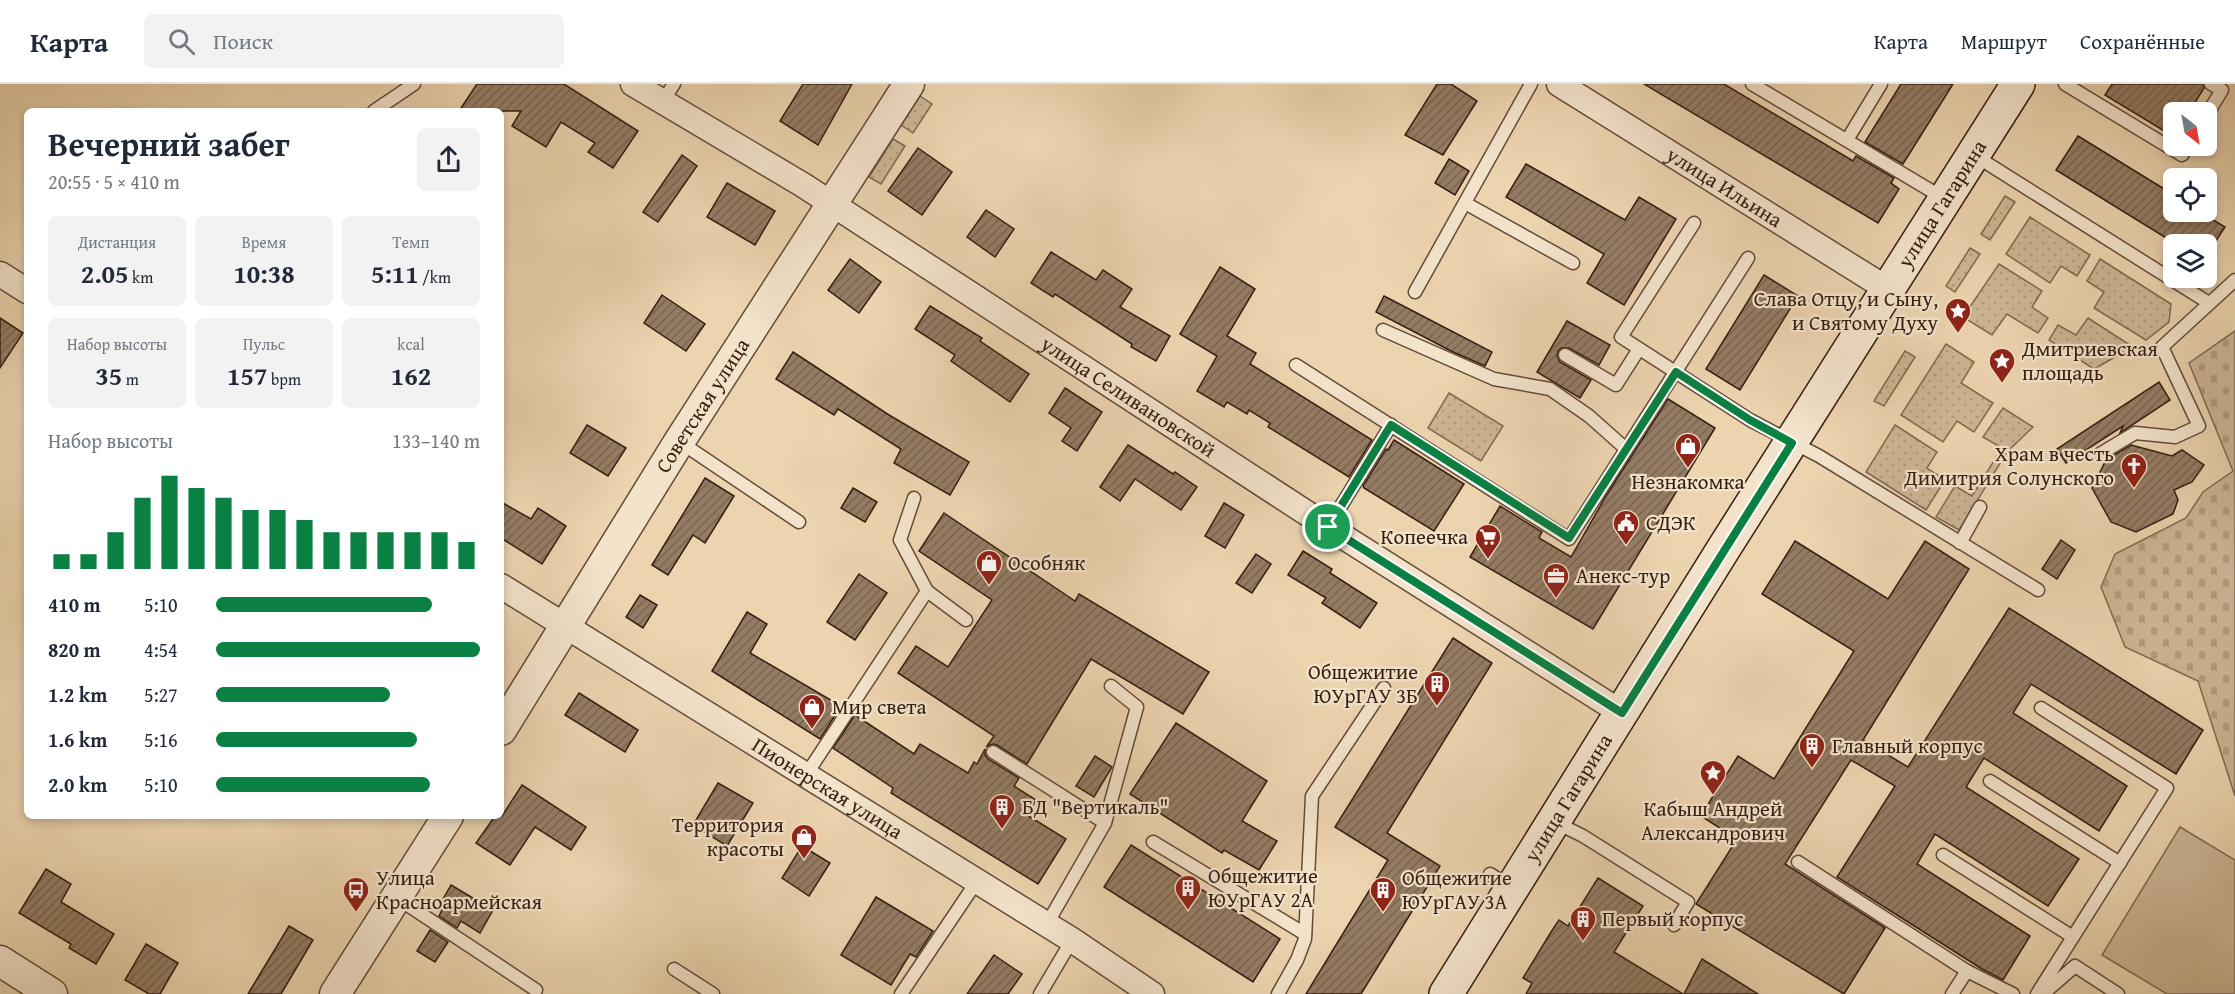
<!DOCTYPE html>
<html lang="ru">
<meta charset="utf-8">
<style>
body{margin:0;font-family:"Gentium Book Plus",serif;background:#f2f2f3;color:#1f2937;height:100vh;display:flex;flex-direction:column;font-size:22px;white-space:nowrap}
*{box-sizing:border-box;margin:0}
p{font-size:20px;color:#747a83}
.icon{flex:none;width:33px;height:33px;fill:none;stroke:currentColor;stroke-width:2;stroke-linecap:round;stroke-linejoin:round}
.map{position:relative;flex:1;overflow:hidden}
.details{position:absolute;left:24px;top:24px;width:480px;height:711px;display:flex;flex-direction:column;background:#fff;border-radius:9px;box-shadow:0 3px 9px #0003}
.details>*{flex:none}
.needle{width:39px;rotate:149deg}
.controls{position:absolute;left:2163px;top:18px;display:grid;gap:12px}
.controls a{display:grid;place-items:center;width:54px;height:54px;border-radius:9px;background:#fff;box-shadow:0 3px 9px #0003;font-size:30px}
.pin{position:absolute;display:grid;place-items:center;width:51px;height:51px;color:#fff;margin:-26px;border:3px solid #fff;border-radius:50%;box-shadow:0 2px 6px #0007}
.round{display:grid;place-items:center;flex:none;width:63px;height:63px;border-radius:9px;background:#f2f2f3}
.headline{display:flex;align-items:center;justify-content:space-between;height:102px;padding:0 24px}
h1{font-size:33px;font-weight:800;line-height:45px}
.stats{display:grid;grid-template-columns:repeat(3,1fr);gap:9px;height:102px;padding:6px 24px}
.stats div{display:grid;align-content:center;border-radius:9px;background:#f2f2f3;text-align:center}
.stats b{font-size:26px;font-weight:800}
.stats small{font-size:16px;font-weight:400}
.stats p{font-size:16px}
.chart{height:168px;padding:12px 24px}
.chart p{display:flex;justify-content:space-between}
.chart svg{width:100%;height:108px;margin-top:6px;stroke:#0b8043;stroke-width:6}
ul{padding:0 24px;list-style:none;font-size:20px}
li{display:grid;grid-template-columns:96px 72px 1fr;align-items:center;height:45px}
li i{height:15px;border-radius:8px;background:#0b8043}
header{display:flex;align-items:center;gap:36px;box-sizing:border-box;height:84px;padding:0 30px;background:#fff;border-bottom:2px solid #e0e1e3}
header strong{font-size:28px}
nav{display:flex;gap:33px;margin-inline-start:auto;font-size:21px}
.search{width:420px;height:54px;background:#f2f2f3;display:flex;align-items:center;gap:15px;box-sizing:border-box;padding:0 21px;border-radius:9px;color:#747a83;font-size:22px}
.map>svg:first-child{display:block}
</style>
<header>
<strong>Карта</strong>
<div class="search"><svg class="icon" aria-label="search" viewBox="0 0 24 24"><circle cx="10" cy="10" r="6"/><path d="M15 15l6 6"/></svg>Поиск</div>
<nav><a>Карта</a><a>Маршрут</a><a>Сохранённые</a></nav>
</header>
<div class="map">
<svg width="2235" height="910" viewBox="0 0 2235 910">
<defs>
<pattern id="grass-dots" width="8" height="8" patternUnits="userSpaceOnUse" patternTransform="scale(1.5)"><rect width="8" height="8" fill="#cdb594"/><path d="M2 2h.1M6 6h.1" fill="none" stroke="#b19b7f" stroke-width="1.8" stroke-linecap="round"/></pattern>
<pattern id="cemetery-stones" width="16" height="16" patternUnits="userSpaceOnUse" patternTransform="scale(1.5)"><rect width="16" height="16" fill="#cdb594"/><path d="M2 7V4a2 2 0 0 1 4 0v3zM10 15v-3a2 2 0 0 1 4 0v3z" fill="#b19b7f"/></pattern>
<pattern id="building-hatch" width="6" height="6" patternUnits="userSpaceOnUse" patternTransform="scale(1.5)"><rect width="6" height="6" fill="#947c64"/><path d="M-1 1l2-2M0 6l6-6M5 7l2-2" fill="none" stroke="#7a6551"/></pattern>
</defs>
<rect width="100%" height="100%" fill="#ecd4af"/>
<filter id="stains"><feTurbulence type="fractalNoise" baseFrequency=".00333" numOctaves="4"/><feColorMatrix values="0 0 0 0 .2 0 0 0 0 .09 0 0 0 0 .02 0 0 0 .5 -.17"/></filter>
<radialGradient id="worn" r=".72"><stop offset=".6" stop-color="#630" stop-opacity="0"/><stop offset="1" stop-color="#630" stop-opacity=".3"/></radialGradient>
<g fill="url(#grass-dots)" stroke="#816953" stroke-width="1.5">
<path d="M920,12l12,8 -19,29 -12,-8z"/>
<path d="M893,55l12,7 -24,38 -12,-7z"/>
<path d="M2005,112l10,6 -25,38 -9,-6z"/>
<path d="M2030,133l60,38 -13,21 -16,-10 -11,17 -44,-29z"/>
<path d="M1970,164l10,6 -25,38 -9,-6z"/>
<path d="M2100,175l71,45 -2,18 -23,18 -52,-32 10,-16 -17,-11z"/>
<path d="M1999,180l43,27 -10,16 16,11 -10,15 -31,-19 -15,21 -29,-18z"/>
<path d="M2088,234l45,29 -39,22 -45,-29 9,-15 18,10z"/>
<path d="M1946,260l28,18 -13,21 32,20 -19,29 -17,-11 -14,21 -42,-27z"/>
<path d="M1905,267l10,6 -31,49 -10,-5z"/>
<path d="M1449,309l54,33 -22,35 -53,-33z"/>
<path d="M2003,324l30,19 -26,25 -48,78 -23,-13 19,-31 17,10 30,-48 -19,-11z"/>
<path d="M1895,341l42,27 -10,16 18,12 -19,30 -60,-38z"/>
</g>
<path fill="url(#cemetery-stones)" stroke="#816953" stroke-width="1.5" d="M2235,247v465l-37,-115 -73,-34 -24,-60 14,-33 71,-36 17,-26 30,-21 -44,-108z"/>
<path fill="#cdb594" stroke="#816953" stroke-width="1.5" d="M2180,743l55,33v134h-68l-65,-39z"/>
<g fill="url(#building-hatch)" stroke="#351d12" stroke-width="1.5">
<path d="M477,0h87l74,47 -25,37 -25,-16 7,-9 -34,-21 -15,25 -34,-21 9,-15h-62z"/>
<path d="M803,0h49l-34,61 -38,-24z"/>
<path d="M1437,0h14l26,17 -34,54 -38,-20z"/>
<path d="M1644,0h80l129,77 3,-5 38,22 -3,5 8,6 -21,34z"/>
<path d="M1901,0h52l-50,80 -38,-22z"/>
<path d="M2112,0h91l1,4 -15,24h-15v25l-69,-42z"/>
<path d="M2078,52l96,59v17h26l25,15 -11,17h-38l-120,-74z"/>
<path d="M918,64l34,24 -30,43 -34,-24z"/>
<path d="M682,71l15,11 -39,56 -15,-10z"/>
<path d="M1449,75l20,12 -14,24 -20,-12z"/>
<path d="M1526,80l99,56 14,-23 37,22 -52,86 -37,-22 17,-29 -98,-57z"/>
<path d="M727,99l48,28 -20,34 -48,-28z"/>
<path d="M986,126l28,19 -19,28 -28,-20z"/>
<path d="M1051,168l45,28 7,-10 29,19 -12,18 50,29 -14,25 -25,-14 1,-3 -77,-50 -2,3 -22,-14z"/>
<path d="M850,175l31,23 -22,31 -31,-23z"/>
<path d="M1220,183l35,22 -28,47 29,17 -6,11 122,76 -23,37 -81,-50 2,-4 -21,-13 -2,4 -20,-12 -3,5 -27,-16 20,-35 -37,-22z"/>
<path d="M1764,191l34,21 -58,94 -34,-21z"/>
<path d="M662,211l43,29 -19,27 -42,-28z"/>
<path d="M1384,212l108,56 -7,14 -34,-15 -75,-39z"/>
<path d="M930,222l52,32 -2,3 49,33 -19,28 -59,-41 4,-6 -40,-26z"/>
<path d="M0,234l23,15 -23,35z"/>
<path d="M1567,237l43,24 -11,20 -30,-17h-8l-3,3 -1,5 3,6 31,18 -11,18 -43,-26z"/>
<path d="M793,268l96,63 80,47 -19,33 -56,-32 7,-14 -63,-40 -4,6 -58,-36z"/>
<path d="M2159,298l11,18 -50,33 3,-7 -57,37 -9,-14z"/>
<path d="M1065,304l37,24 -25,39 -15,-10 9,-13 -22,-15z"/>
<path d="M1668,315l47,29 -122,201 -123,-72 30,-51 42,26 -3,6 32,19 35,-61z"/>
<path d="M587,341l39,23 -18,28 -38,-23z"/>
<path d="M1394,356l70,44 -30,47 -70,-43 -1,-2 23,-37 2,1z"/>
<path d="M1128,361l45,29 2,-2 22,15 -16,23 -46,-31 -15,22 -20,-14z"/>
<path d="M2131,361l41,11 10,-6 22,15 -12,17 -18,8 4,10 -5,14 -37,18 -25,-10 -19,-34 14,-28z"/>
<path d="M705,394l29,18 -29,47 -12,-8 -25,40 -16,-10z"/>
<path d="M853,404l24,14 -12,20 -24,-14z"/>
<path d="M501,418l30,17 7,-11 28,18 -24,38 -41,-26z"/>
<path d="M1224,419l20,12 -19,33 -20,-12z"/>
<path d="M944,429l131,88 4,-7 130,78 -26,42 -92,-55 -64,105 -30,-19 -4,-1 -6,2 7,-10 -96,-63 18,-27 32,21 44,-67 -73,-49z"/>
<path d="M2061,456l14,10 -18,29 -15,-10z"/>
<path d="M1795,457l93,58 37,-58 44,28 -106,171 45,27 101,-159 194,122 -27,44 -145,-90 -18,29 114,73 -28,45 -115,-73 -18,29 113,72 -31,47 -113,-72 -18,30 113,72 -27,44 -21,-11 -145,-92 58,-91 -44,-26 -66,104 100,64 -41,66 -148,-90 41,-65 -36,-23 14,-23 23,-37 36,23 80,-128 -92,-57z"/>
<path d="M1303,467l29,18 -2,4 47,30 -17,25 -38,-25 4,-5 -38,-23z"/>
<path d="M1256,470l15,10 -19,29 -16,-10z"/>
<path d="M859,490l28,19 -32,47 -28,-18z"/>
<path d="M640,511l17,10 -14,23 -17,-11z"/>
<path d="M747,528l20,12 -17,29 91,53 -21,33 -108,-68z"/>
<path d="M1453,554l39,25 -105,170 53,33 -79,128h-55l82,-134 -53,-33z"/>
<path d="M579,609l59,37 -13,22 -60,-37z"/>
<path d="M855,631l59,39 6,-10 48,29 6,-11 3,2 8,-15v6l3,4 31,19 -5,8 22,14 -9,15 39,24 -28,45 -147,-91 2,-5 -60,-40z"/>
<path d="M1176,639l91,58 -25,40 35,20 -18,29 -35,-20 -2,3 -92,-59z"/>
<path d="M1095,672l17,11 -18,30 -18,-11z"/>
<path d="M718,699l35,20 -26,43 -34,-21z"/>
<path d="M522,701l64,42 -15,23 -36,-23 -25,38 -34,-22 19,-27h7z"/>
<path d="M1131,761l149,94 -27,43 -149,-95z"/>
<path d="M802,762l28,17 -21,33 -27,-18z"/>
<path d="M46,785l25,15 -10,18 53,32 -18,30 -27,-16 2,-4 -52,-31z"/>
<path d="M1598,794l45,28 -29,46 69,42h-157l6,-11 -9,-5 28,-46 8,-12 9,6z"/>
<path d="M451,801l42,25 -13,23 -19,-12 -4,7 -18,-12 3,-6 -4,-2z"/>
<path d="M876,813l57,34 -17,26 -6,-3 -19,31 -50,-30z"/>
<path d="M289,842l24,14 -32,54h-33z"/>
<path d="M430,846l18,12 -13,20 -18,-11z"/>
<path d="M146,860l32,19 -18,31h-11l-24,-14z"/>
<path d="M994,871l28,19 -14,20h-41z"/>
<path d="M1702,875l56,35h-74z"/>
</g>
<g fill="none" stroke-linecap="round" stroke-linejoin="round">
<g stroke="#634b39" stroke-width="15">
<g id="service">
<path d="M1752,0l193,115"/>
<path d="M2065,0l117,71 6,-9"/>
<path d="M662,18l12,-18"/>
<path d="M374,27l40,-27"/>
<path d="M2206,32l16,-26 -11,-6"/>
<path d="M1847,56l34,-56"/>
<path d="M1974,71l235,148"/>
<path d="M1465,119l108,60"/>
<path d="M1694,139l-73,114 129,83 69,36 219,134"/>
<path d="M1415,208l116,-208"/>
<path d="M1383,246l111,49 56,10 39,27 37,33"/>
<path d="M1565,271l51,30 23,-36"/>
<path d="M1296,281l273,174 179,-281"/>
<path d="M680,358l119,80"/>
<path d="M2100,370l35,-21 40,4 24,-11 -37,-79 73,-67"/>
<path d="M914,414l-14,42 27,51"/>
<path d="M1328,443l63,-102"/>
<path d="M1960,459l20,-36"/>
<path d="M993,668l112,71"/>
<path d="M806,691l121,-184 39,29"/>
<path d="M1990,697l130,82"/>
<path d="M1555,738l28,14 105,66 -14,23"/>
<path d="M1153,758l152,92"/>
<path d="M1943,771l130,82"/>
<path d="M1798,778l169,109"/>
<path d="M1490,790l21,13"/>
<path d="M397,814l139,92"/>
<path d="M1047,840l58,-101 32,-116 -26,-21"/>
<path d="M674,885l39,25"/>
<path d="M901,910l76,-113"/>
<path d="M1040,910l32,-54"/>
<path d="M1278,910l19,-34 8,-21 7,-143 72,-108"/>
<path d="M1952,910l15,-23 46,23"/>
<path d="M2037,910l130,-206 -126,-80"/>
<path d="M2043,910l32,-28 43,28"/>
</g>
</g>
<g stroke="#634b39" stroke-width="27">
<g id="minor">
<path id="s1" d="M633,0l170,101 525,342 294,186"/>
<path id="s2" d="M1559,0l330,206"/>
<path d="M0,190l27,17"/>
<path id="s3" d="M501,502l571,354 80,54"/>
</g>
</g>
<g stroke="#634b39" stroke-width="33">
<g id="tertiary">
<path id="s4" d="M501,646l178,-288 230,-358"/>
<path d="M0,877l52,33"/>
<path d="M335,910l113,-178"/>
</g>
</g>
<g stroke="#351d12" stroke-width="36">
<g id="secondary">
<path id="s5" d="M1446,910l278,-446 294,-464"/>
</g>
</g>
<use href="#service" stroke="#f3e3cb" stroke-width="12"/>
<use href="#minor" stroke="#f3e3cb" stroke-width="24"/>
<use href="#tertiary" stroke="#f3e3cb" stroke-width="30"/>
<use href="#secondary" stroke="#f3e3cb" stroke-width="33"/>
</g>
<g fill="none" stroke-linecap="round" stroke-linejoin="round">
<g stroke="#fff" stroke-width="12">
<path id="route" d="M1676,288l74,48 42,23 -170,270 -294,-186 63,-102 178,113z"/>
</g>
<use href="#route" stroke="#0b8043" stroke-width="8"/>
</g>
<defs>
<g id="sight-pin" transform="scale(1.35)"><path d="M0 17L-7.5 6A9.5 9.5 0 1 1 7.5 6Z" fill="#8f2418" stroke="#f3e3cb"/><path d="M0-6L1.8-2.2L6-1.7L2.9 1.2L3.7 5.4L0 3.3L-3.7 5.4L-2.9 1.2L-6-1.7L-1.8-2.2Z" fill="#fff"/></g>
<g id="shop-pin" transform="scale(1.35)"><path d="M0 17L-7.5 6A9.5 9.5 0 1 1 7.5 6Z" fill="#8f2418" stroke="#f3e3cb"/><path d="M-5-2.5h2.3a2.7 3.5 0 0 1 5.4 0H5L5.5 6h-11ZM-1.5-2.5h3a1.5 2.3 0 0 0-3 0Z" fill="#fff"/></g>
<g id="church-pin" transform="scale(1.35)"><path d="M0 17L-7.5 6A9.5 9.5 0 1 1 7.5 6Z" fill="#8f2418" stroke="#f3e3cb"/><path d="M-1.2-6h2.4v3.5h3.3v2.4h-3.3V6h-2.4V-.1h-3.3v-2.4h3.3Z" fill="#fff"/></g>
<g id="civic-pin" transform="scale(1.35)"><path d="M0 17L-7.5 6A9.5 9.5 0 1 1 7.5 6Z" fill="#8f2418" stroke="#f3e3cb"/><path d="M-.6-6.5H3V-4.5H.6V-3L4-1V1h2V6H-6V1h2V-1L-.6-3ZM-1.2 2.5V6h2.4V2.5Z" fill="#fff"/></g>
<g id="supermarket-pin" transform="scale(1.35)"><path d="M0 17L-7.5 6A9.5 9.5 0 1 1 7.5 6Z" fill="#8f2418" stroke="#f3e3cb"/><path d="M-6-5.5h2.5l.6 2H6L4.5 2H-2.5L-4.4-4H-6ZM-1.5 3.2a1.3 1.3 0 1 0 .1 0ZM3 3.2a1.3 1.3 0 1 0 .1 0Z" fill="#fff"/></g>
<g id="office-pin" transform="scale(1.35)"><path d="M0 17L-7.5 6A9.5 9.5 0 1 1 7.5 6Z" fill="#8f2418" stroke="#f3e3cb"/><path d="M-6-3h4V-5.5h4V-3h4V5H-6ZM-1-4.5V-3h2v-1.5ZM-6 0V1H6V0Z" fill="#fff"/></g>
<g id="building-pin" transform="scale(1.35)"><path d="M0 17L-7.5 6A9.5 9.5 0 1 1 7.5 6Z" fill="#8f2418" stroke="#f3e3cb"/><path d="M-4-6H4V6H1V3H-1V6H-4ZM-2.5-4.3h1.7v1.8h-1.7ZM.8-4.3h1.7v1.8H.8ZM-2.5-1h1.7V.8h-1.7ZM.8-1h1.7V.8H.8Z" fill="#fff"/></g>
<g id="bus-pin" transform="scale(1.35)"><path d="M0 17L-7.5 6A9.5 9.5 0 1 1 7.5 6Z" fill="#8f2418" stroke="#f3e3cb"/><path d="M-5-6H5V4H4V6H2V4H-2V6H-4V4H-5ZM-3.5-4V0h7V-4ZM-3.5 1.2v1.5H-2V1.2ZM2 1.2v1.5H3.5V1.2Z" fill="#fff"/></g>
</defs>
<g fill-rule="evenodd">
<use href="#sight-pin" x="1958" y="227"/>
<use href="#sight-pin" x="2002" y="277"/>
<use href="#shop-pin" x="1688" y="362"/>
<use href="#church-pin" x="2134" y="382"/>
<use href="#civic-pin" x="1626" y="439"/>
<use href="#supermarket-pin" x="1488" y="453"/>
<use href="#shop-pin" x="989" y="479"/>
<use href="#office-pin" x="1556" y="492"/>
<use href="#building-pin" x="1437" y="600"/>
<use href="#shop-pin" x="812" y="623"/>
<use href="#building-pin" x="1812" y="662"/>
<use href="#sight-pin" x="1713" y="689"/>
<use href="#building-pin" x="1002" y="723"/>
<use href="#shop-pin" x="804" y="753"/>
<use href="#building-pin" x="1188" y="804"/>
<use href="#bus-pin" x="356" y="806"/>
<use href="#building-pin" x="1383" y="806"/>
<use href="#building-pin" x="1583" y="835"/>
</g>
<g text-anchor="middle" stroke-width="4.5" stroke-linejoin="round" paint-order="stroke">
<g font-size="21" fill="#351d12" stroke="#f3e3cb">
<text dy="7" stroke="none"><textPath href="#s2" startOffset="195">улица Ильина</textPath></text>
<text dy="7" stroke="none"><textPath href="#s5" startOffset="933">улица Гагарина</textPath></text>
<text dy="7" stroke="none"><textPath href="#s1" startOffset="586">улица Селивановской</textPath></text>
<text dy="7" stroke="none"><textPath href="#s4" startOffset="382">Советская улица</textPath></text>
<text dy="7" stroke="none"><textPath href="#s3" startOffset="384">Пионерская улица</textPath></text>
<text dy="7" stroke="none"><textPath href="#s5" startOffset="231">улица Гагарина</textPath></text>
</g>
<g font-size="21" fill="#351d12" stroke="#f3e3cb" text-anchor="start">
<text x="1938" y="222" text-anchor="end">Слава Отцу, и Сыну,<tspan x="1938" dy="24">и Святому Духу</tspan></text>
<text x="2022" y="272">Дмитриевская<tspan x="2022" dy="24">площадь</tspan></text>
<text x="2114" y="377" text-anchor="end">Храм в честь<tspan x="2114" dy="24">Димитрия Солунского</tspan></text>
<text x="1688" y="405" text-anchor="middle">Незнакомка</text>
<text x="1646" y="446">СДЭК</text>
<text x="1468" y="460" text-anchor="end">Копеечка</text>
<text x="1008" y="486">Особняк</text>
<text x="1576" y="499">Анекс-тур</text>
<text x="1418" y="595" text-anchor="end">Общежитие<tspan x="1418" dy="24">ЮУрГАУ 3Б</tspan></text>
<text x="832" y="630">Мир света</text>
<text x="1832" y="669">Главный корпус</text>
<text x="1022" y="730">БД "Вертикаль"</text>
<text x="1713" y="732" text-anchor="middle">Кабыш Андрей<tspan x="1713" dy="24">Александрович</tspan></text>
<text x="784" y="748" text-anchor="end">Территория<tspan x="784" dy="24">красоты</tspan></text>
<text x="1208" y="799">Общежитие<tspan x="1208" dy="24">ЮУрГАУ 2А</tspan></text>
<text x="376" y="801">Улица<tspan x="376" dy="24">Красноармейская</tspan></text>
<text x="1402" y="801">Общежитие<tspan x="1402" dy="24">ЮУрГАУ 3А</tspan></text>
<text x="1602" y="842">Первый корпус</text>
</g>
</g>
<rect width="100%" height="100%" filter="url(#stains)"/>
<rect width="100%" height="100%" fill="url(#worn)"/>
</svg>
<div class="controls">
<a><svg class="needle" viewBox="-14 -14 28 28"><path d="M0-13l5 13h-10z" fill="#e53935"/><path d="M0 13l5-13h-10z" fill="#747a83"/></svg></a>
<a><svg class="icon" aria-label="locate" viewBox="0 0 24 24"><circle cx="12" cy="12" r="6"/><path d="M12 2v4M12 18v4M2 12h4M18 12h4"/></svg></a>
<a><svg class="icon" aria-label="layers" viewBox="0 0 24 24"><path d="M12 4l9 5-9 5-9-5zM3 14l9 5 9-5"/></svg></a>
</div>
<div class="pin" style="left:1328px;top:443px;background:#1e9e55"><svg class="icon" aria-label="arrive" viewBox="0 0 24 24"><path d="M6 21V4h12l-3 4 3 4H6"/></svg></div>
<section class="details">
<div class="headline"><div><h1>Вечерний забег</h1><p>20:55 · 5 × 410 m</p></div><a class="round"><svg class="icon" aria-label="share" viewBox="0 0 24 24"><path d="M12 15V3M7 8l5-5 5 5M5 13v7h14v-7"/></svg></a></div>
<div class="stats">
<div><p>Дистанция</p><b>2.05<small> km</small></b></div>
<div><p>Время</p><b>10:38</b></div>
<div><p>Темп</p><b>5:11<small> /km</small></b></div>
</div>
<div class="stats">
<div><p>Набор высоты</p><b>35<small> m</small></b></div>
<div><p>Пульс</p><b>157<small> bpm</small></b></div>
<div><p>kcal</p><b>162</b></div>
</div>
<div class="chart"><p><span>Набор высоты</span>133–140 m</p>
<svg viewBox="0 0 160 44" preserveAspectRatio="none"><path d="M5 44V38M15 44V38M25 44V29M35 44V15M45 44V6M55 44V11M65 44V15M75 44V20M85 44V20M95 44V24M105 44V29M115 44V29M125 44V29M135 44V29M145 44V29M155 44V33"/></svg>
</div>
<ul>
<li><b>410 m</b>5:10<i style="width:82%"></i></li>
<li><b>820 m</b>4:54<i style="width:100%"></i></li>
<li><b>1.2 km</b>5:27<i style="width:66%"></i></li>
<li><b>1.6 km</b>5:16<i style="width:76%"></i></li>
<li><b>2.0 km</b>5:10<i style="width:81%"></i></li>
</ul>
</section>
</div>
